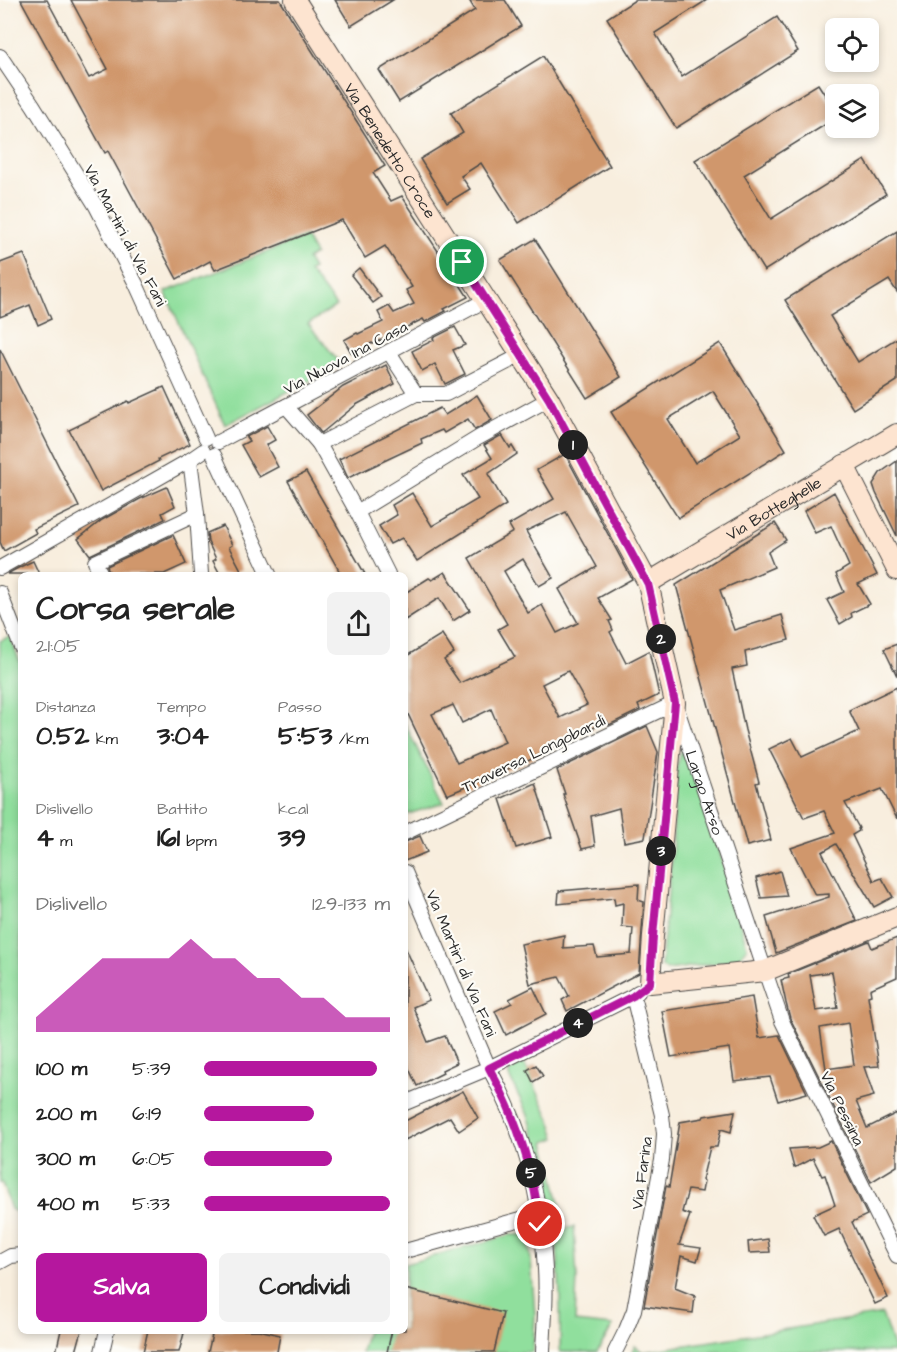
<!DOCTYPE html>
<html lang="it">
<meta charset="utf-8">
<style>
body{margin:0;font-family:"Architects Daughter",sans-serif;background:#f2f2f2;color:#222;height:100vh;display:flex;flex-direction:column;font-size:22px;white-space:nowrap}
*{box-sizing:border-box;margin:0}
p{font-size:20px;color:#767676}
.icon{flex:none;width:33px;height:33px;fill:none;stroke:currentColor;stroke-width:2;stroke-linecap:round;stroke-linejoin:round}
.map{position:relative;flex:1;overflow:hidden}
.side{position:absolute;left:18px;top:572px;width:390px;height:762px;display:flex;flex-direction:column;background:#fff;border-radius:9px;box-shadow:0 3px 9px #0003}
.side>*{flex:none}
.tools{position:absolute;left:825px;top:18px;display:grid;gap:12px}
.tools a{display:grid;place-items:center;width:54px;height:54px;border-radius:9px;background:#fff;box-shadow:0 3px 9px #0003;font-size:30px}
.pin{position:absolute;display:grid;place-items:center;width:51px;height:51px;color:#fff;margin:-26px;border:3px solid #fff;border-radius:50%;box-shadow:0 2px 6px #0007}
.km{position:absolute;width:30px;height:30px;margin:-15px;border-radius:50%;background:#222;color:#fff;font-size:16px;line-height:30px;text-align:center}
.round{display:grid;place-items:center;flex:none;width:63px;height:63px;border-radius:9px;background:#f2f2f2}
.summary{display:flex;align-items:center;justify-content:space-between;height:102px;padding:0 18px}
h1{font-size:33px;font-weight:700;line-height:45px}
.figures{display:grid;grid-template-columns:repeat(3,1fr);gap:9px;height:102px;padding:6px 18px}
.figures div{display:grid;align-content:center}
.figures b{font-size:26px;font-weight:700}
.figures small{font-size:16px;font-weight:400}
.figures p{font-size:16px}
.chart{height:168px;padding:12px 18px}
.chart p{display:flex;justify-content:space-between}
.chart svg{width:100%;height:108px;margin-top:6px;fill:#b5179e;opacity:.7}
.cta{display:flex;gap:12px;margin-top:auto;padding:12px 18px}
.cta a{flex:1;height:69px;border-radius:9px;background:#b5179e;color:#fff;font-size:24px;font-weight:700;line-height:69px;text-align:center}
.cta a+a{background:#f2f2f2;color:#222}
ul{padding:0 18px;list-style:none;font-size:20px}
li{display:grid;grid-template-columns:96px 72px 1fr;align-items:center;height:45px}
li i{height:15px;border-radius:8px;background:#b5179e}
.map>svg:first-child{display:block}
</style>
<div class="map">
<svg width="897" height="1352" viewBox="0 0 897 1352">
<rect width="100%" height="100%" fill="#fdfcf7"/>
<filter id="ink" filterUnits="userSpaceOnUse"><feTurbulence type="fractalNoise" baseFrequency=".0167" numOctaves="2"/><feDisplacementMap in="SourceGraphic" scale="12" xChannelSelector="R" yChannelSelector="G"/><feConvolveMatrix kernelMatrix="1 2 1 2 8 2 1 2 1" color-interpolation-filters="sRGB"/></filter>
<filter id="wash" filterUnits="userSpaceOnUse"><feTurbulence type="fractalNoise" baseFrequency=".008" numOctaves="4" result="noise"/><feDisplacementMap in="SourceGraphic" scale="24" xChannelSelector="R" yChannelSelector="G"/><feGaussianBlur stdDeviation="1.35" result="paint"/><feColorMatrix in="noise" values="0 0 0 0 0 0 0 0 0 0 0 0 0 0 0 0 0 1.4 0 .05"/><feComposite in="paint" operator="in"/></filter>
<g filter="url(#wash)">
<rect width="100%" height="100%" fill="#f8eede"/>
<g fill="#90df9d" stroke="#5e8564" stroke-width="1.5">
<path d="M305,237l10,17 -8,5 6,10 -4,2 27,35 -28,18 33,40 -116,61 -60,-133z"/>
<path d="M10,636l11,29v550l-10,-6 -9,-26h-2v-542z"/>
<path d="M405,724l39,79 -39,12z"/>
<path d="M690,748l57,199 -9,13 -71,10 -6,-4 11,-112 5,-90 2,-4 2,-10z"/>
<path d="M524,1063l26,56 6,19 -11,4 17,69 -10,1 -6,-33 -17,-62 -20,-41v-4l11,-8z"/>
<path d="M574,1227l3,51 -2,44 38,4 -16,26h-37c1,-41 0,-81 -5,-122z"/>
<path d="M510,1235h13l5,5 3,20 4,55 -2,37h-172l6,-21 38,-1v-66z"/>
<path d="M882,1314l13,38h-263l3,-6 8,6z"/>
</g>
<g id="blocks">
<g fill="#d0976c" fill-rule="evenodd">
<path d="M21,0h26l42,78 19,-9 -37,-69h209l105,166 -12,7 18,28 11,-5 66,101 -24,12 2,2 -21,11 -2,-3 -50,25 -1,-1 -20,11 -8,-14 13,-7 1,1 25,-12 -5,-10 11,-6 5,7 20,-9 -8,-14 6,-3 -27,-41 -20,12 -23,-38 -127,50 -5,-9 -33,18 -69,-128 -3,2z"/>
<path d="M335,0h58l-42,26z"/>
<path d="M469,0h36l16,26 -122,76 -20,-32 96,-60z"/>
<path d="M635,0h72l-52,33 27,44 95,-60 21,34 -122,77 -69,-110z"/>
<path d="M543,56l67,110 -91,57 -38,-60 -20,13 9,13 -23,14 -27,-44 43,-26 -12,-20z"/>
<path d="M818,84l18,28v6l-92,57 27,44 94,-59 21,34 -122,77 -69,-111z"/>
<path d="M897,231v61l-8,-12 -59,36 28,46 39,-24v43l-44,28 -68,-109z"/>
<path d="M535,239l86,138 -34,21 -87,-138z"/>
<path d="M24,254l27,65 -13,6 -8,-20 -30,12v-54z"/>
<path d="M359,268l22,29 -8,6 -22,-28z"/>
<path d="M455,327l10,18 -12,5 12,24 -20,10 -10,-20 -13,7 -10,-20 22,-11 -1,-2z"/>
<path d="M720,343l66,107 -108,68 -67,-106zM713,391l27,44 -45,28 -27,-44z"/>
<path d="M0,349l79,158 -45,22 2,4 -32,18 -4,-9z"/>
<path d="M386,365l9,19 -39,21 -32,26 -3,2 -14,-18 36,-28z"/>
<path d="M164,387l26,57 -32,15 1,2 -58,30 -32,-61 59,-29 1,2z"/>
<path d="M477,395l15,25 -17,10 -7,-11 -24,14 -2,-3 -21,9 1,4 -74,35 -9,-19 101,-51 5,7z"/>
<path d="M267,426l8,14 -9,5 12,22 -19,10 -18,-32 8,-4 -3,-4z"/>
<path d="M502,435l8,13 2,-2 5,8 -29,20 18,31 -89,56 -15,-23 -12,6 -11,-18 18,-11 -5,-10 20,-12 20,33 46,-27 -15,-24 29,-17 -8,-13z"/>
<path d="M565,454l67,125 -34,19 14,22 -3,1 4,9 -3,2 16,31 23,-12 10,44 -21,10 2,5 -31,15 -2,-4 -91,46 -1,-1 -68,29 -42,-87v-51l37,-23 12,19 -10,7 16,23 55,-26 -17,-28 9,-5 -38,-66 44,-26 -4,-7 45,-26 -17,-29zM566,512l31,55 -38,22 19,34 -21,10 -15,-28 -14,8 -24,-42 19,-12 16,27 14,-8 -27,-47zM568,671l19,34 -27,13 -18,-34zM453,705l9,18 29,-14 14,33 -48,21 -25,-49z"/>
<path d="M897,461v75l-21,-43 -3,-9 7,-11z"/>
<path d="M306,472l59,102h-24l-53,-93z"/>
<path d="M167,487l8,19 -13,7 3,6 -75,36 -12,-16 24,-19 38,-21z"/>
<path d="M834,492l43,83 -19,9 12,20 -19,9 1,4 -12,7 -13,-24 17,-8 -8,-18 13,-8 -18,-40 -16,7 -11,-22z"/>
<path d="M775,523l11,17 -18,12 6,15 -54,23 14,40 48,-15 7,25 -44,12 2,14 -15,3 13,61 14,52 -3,1 15,57 -24,6 -71,-261z"/>
<path d="M223,526l9,19 -3,2 12,23 -9,4h-12l-7,-13 3,-2 -8,-17 -1,-9z"/>
<path d="M173,535l13,29 -22,10h-54l-3,-8z"/>
<path d="M33,561l6,13h-32l13,-7z"/>
<path d="M445,572l25,38 -17,11 -14,-23 -34,22v-27l24,-15 3,2z"/>
<path d="M897,644v32l-13,-27z"/>
<path d="M897,687v132l-15,-30 -37,14 14,25 -1,1 1,2 -7,4 22,46 8,-3 11,19 -19,10 -38,-63 -14,8 35,69 -81,32 -10,-36 63,-20v-3l-14,1 -24,-47 44,-15 -11,-22 -20,7 -35,-69 23,-11 10,19 57,-26 -10,-21z"/>
<path d="M647,726l11,26 -13,86 -21,4 -5,-34 -28,8 4,30 -13,3 -19,-55h2l-8,-24z"/>
<path d="M535,783l17,54 -36,11 -16,-49z"/>
<path d="M420,836l7,16 -22,9v-19z"/>
<path d="M780,871l7,25 -26,2 -5,-20z"/>
<path d="M639,884l-1,16 6,2 -5,71 -72,38 -5,-11 7,-4 -10,-19 -29,7 -9,-40 43,-9 -1,13 31,-2 3,11 34,-3 2,-26 -11,-1 1,-24 -8,2 -1,-7 -56,6 1,-13z"/>
<path d="M897,938v39l-27,12 1,6 -3,1 11,70 -15,1 10,29 -18,5 11,27 30,-15v53l-26,16 -81,-164 -4,-15 -5,-23 8,-2 -1,-4 81,-33 3,7zM832,972l6,36 -22,3 -6,-36zM848,1023l6,42 -28,4 -6,-41z"/>
<path d="M405,947l24,53 -16,7 15,35 17,-6 12,27 -15,7 1,3 -26,13 -12,-26z"/>
<path d="M533,987l13,27 -40,21 -11,-24 17,-8 -3,-4z"/>
<path d="M752,997l7,41 20,-3 28,58 -29,8 -8,-24 -36,4 -5,-33 -58,9 -9,-46z"/>
<path d="M536,1065l7,11 -10,6 -6,-12z"/>
<path d="M463,1091l15,27 -19,13 -9,-14 -45,23v-19z"/>
<path d="M735,1111l-4,21 -10,-3 -4,18h-7l-8,33 2,1 -2,11 -14,-2 -6,22 8,3 -11,30 22,3 -4,13 -16,-5 -6,32 20,8 -2,17 -49,-7 22,-120 3,1 11,-65 23,-4 1,-2z"/>
<path d="M831,1141l36,74 -15,7 36,76 -13,6 -36,-75 -15,7 -11,-21 22,-10 -10,-30 -3,1 -9,-18 -19,10 -5,-19 29,-2z"/>
<path d="M768,1239l2,13 -21,1 -1,-11z"/>
<path d="M405,1289l98,24 -9,39h-107l5,-22h13z"/>
<path d="M61,1330h21l-6,22h-20z"/>
<path d="M148,1330h25l11,3 -5,19h-36z"/>
<path d="M213,1330h46l21,5 -3,17h-69z"/>
</g>
</g>
</g>
<g filter="url(#ink)">
<use href="#blocks" fill-opacity="0" stroke="#4a4846" stroke-width="1.5"/>
<g fill="none" stroke-linecap="round" stroke-linejoin="round">
<g stroke="#4a4846" stroke-width="16">
<g id="minor">
<path d="M0,56l33,49 63,101 40,78 70,154"/>
<path d="M389,352l27,42"/>
<path d="M286,406l33,38 38,68 31,62"/>
<path d="M218,442l268,-142"/>
<path d="M319,444l97,-50h30l75,-39"/>
<path d="M214,455l55,119"/>
<path d="M190,460l7,54 4,60"/>
<path d="M357,512l121,-74 71,-39"/>
<path d="M0,568l190,-108 13,-9"/>
<path d="M101,574l-6,-12 102,-48"/>
<path d="M0,593l21,54"/>
<path id="s1" d="M405,833l270,-130 90,268 17,50 115,235"/>
<path d="M405,872l84,196c34,61 53,131 56,201 2,28 -1,56 -2,83"/>
<path d="M405,1103l84,-35 144,-72 5,-4"/>
<path d="M405,1251l134,-37"/>
<path d="M0,1262l11,-6 10,-1"/>
<path d="M102,1352l5,-22"/>
<path d="M615,1352l11,-22 8,-20 28,-150 2,-26 -2,-19 -29,-119"/>
</g>
</g>
<g stroke="#4a4846" stroke-width="22">
<g id="secondary">
<path id="s2" d="M295,0l254,399 99,184 27,120 -22,233 -3,47 115,-12 132,-54"/>
<path d="M844,465l53,105"/>
<path id="s3" d="M648,583l249,-149"/>
</g>
</g>
<use href="#minor" stroke="#fff" stroke-width="14"/>
<use href="#secondary" stroke="#fde4d0" stroke-width="20"/>
</g>
</g>
<g fill="none" stroke-linecap="round" stroke-linejoin="round" filter="url(#ink)">
<g stroke="#fff" stroke-width="12">
<path id="route" d="M462,262l87,137 99,185 27,119 -22,233 -3,47 -17,13 -144,72c27,48 44,101 51,156"/>
</g>
<use href="#route" stroke="#b5179e" stroke-width="8"/>
</g>
<g text-anchor="middle" stroke-width="4.5" stroke-linejoin="round" paint-order="stroke">
<g font-size="16" fill="#2b2b2b" stroke="#fdfcf7">
<text dy="6" stroke="none"><textPath href="#s2" startOffset="178">Via Benedetto Croce</textPath></text>
<text transform="translate(126 235) rotate(62)" y="6">Via Martiri di Via Fani</text>
<text transform="translate(345 357) rotate(-28)" y="6">Via Nuova Ina Casa</text>
<text dy="6" stroke="none"><textPath href="#s3" startOffset="146">Via Botteghelle</textPath></text>
<text transform="translate(533 753) rotate(-26)" y="6">Traversa Longobardi</text>
<text dy="6" stroke="none"><textPath href="#s1" startOffset="394">Largo Arso</textPath></text>
<text transform="translate(462 963) rotate(67)" y="6">Via Martiri di Via Fani</text>
<text transform="translate(843 1108) rotate(64)" y="6">Via Pessina</text>
<text transform="translate(641 1173) rotate(-82)" y="6">Via Farina</text>
</g>
</g>
</svg>
<div class="tools">
<a><svg class="icon" aria-label="locate" viewBox="0 0 24 24"><circle cx="12" cy="12" r="6"/><path d="M12 2v4M12 18v4M2 12h4M18 12h4"/></svg></a>
<a><svg class="icon" aria-label="layers" viewBox="0 0 24 24"><path d="M12 4l9 5-9 5-9-5zM3 14l9 5 9-5"/></svg></a>
</div>
<div class="pin" style="left:462px;top:262px;background:#1e9e55"><svg class="icon" aria-label="arrive" viewBox="0 0 24 24"><path d="M6 21V4h12l-3 4 3 4H6"/></svg></div>
<div class="pin" style="left:540px;top:1224px;background:#d93025"><svg class="icon" aria-label="check" viewBox="0 0 24 24"><path d="M5 12l5 5 9-10"/></svg></div>
<b class="km" style="left:573px;top:445px">1</b>
<b class="km" style="left:661px;top:639px">2</b>
<b class="km" style="left:661px;top:851px">3</b>
<b class="km" style="left:578px;top:1023px">4</b>
<b class="km" style="left:531px;top:1173px">5</b>
<section class="side">
<div class="summary"><div><h1>Corsa serale</h1><p>21:05</p></div><a class="round"><svg class="icon" aria-label="share" viewBox="0 0 24 24"><path d="M12 15V3M7 8l5-5 5 5M5 13v7h14v-7"/></svg></a></div>
<div class="figures">
<div><p>Distanza</p><b>0.52<small> km</small></b></div>
<div><p>Tempo</p><b>3:04</b></div>
<div><p>Passo</p><b>5:53<small> /km</small></b></div>
</div>
<div class="figures">
<div><p>Dislivello</p><b>4<small> m</small></b></div>
<div><p>Battito</p><b>161<small> bpm</small></b></div>
<div><p>kcal</p><b>39</b></div>
</div>
<div class="chart"><p><span>Dislivello</span>129–133 m</p>
<svg viewBox="0 0 160 44" preserveAspectRatio="none"><path d="M0 44V38L10 30L20 22L30 14L40 14L50 14L60 14L70 6L80 14L90 14L100 22L110 22L120 30L130 30L140 38L150 38L160 38V44z"/></svg>
</div>
<ul>
<li><b>100 m</b>5:39<i style="width:93%"></i></li>
<li><b>200 m</b>6:19<i style="width:59%"></i></li>
<li><b>300 m</b>6:05<i style="width:69%"></i></li>
<li><b>400 m</b>5:33<i style="width:100%"></i></li>
</ul>
<div class="cta"><a>Salva</a><a>Condividi</a></div>
</section>
</div>
